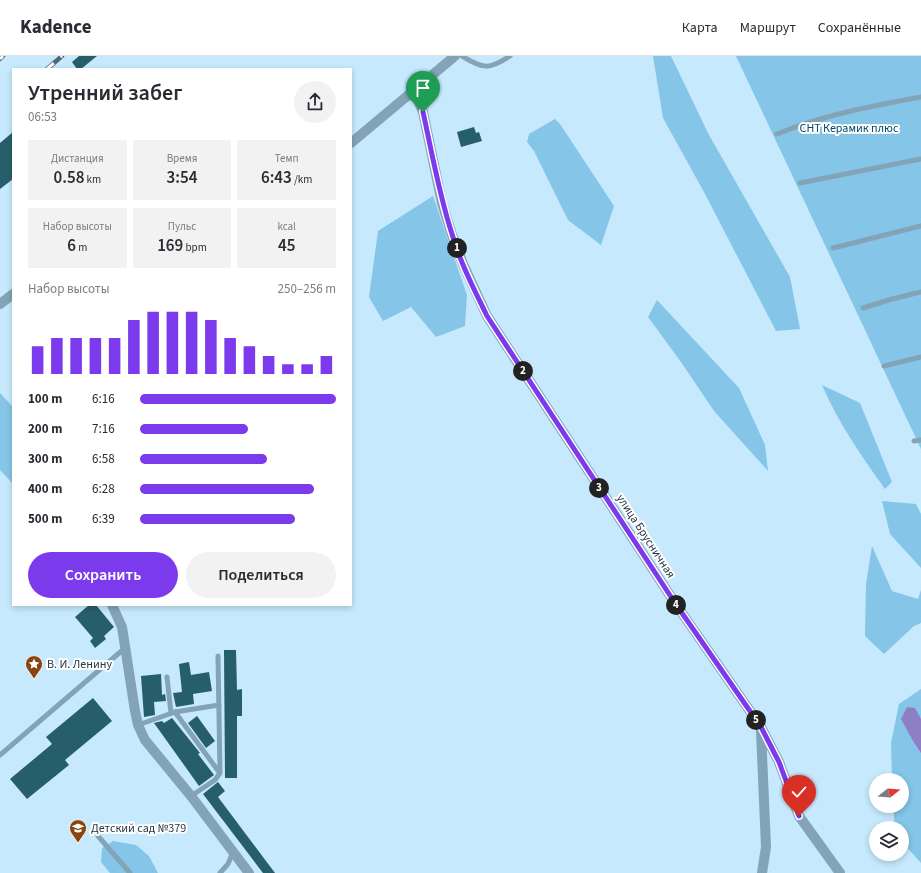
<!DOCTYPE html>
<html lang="ru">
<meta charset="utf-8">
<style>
body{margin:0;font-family:"Source Sans 3",sans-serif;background:#f2f2f3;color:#2b2b33;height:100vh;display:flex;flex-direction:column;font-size:15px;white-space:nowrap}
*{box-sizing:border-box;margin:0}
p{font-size:13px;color:#7c7c81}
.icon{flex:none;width:22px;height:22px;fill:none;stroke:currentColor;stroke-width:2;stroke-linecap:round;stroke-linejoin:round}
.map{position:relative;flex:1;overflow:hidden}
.details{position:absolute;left:12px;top:12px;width:340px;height:538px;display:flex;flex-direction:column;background:#fff;border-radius:0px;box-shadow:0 2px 6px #0003}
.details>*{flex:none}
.needle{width:26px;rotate:73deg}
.controls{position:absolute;left:869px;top:717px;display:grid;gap:8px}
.controls a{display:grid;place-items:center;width:40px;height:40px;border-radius:50%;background:#fff;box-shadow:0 2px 6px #0003;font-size:20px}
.pin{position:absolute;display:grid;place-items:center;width:34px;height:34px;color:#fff;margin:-41px -17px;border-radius:50% 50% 50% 0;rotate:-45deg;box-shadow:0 0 4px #0007}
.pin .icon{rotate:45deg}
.km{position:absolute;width:20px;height:20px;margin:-10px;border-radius:50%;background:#222;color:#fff;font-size:11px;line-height:20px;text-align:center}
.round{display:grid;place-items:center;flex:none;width:42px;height:42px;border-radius:21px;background:#f2f2f3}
.headline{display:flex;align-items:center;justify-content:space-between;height:68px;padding:0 16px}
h1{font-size:22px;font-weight:600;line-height:30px}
.figures{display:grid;grid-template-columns:repeat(3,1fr);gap:6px;height:68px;padding:4px 16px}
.figures div{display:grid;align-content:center;border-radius:0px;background:#f2f2f3;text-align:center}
.figures b{font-size:17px;font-weight:600}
.figures small{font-size:11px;font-weight:400}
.figures p{font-size:11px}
.chart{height:112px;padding:8px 16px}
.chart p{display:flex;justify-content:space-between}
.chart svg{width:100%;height:72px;margin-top:4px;stroke:#7c3aed;stroke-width:6}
.action{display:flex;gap:8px;margin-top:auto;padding:8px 16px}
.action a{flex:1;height:46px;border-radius:24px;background:#7c3aed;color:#fff;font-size:16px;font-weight:600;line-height:46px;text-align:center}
.action a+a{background:#f2f2f3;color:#2b2b33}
ul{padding:0 16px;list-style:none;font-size:13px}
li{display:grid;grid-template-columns:64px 48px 1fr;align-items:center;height:30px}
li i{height:10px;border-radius:5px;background:#7c3aed}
header{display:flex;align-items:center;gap:24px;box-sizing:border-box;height:56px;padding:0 20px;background:#fff;border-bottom:1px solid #e1e1e2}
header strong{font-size:19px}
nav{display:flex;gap:22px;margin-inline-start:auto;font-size:14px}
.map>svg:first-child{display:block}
</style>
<header>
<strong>Kadence</strong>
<nav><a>Карта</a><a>Маршрут</a><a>Сохранённые</a></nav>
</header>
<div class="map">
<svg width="921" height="817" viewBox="0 0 921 817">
<rect width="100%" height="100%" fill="#c6e9fd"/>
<g fill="#85c5e7">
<path d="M653,0h18l38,79 81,142 10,52 -24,2 -72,-139 -41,-74z"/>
<path d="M736,0h185v393z"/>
<path d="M555,63l5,5 54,82 -13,39 -33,-25 -34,-69 -7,-9 2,-8z"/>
<path d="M433,140l34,99 -2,31 -29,11 -25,-30 -28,14 -14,-24 9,-66z"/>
<path d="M657,244l82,88 26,57 3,26 -54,-60 -33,-49 -33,-45z"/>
<path d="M822,329l38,18 32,79 -7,7c-24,-33 -47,-67 -63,-104z"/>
<path d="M0,337l13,14v77l-13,-14z"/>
<path d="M882,445l34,3 5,10v54l-31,-34z"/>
<path d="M872,490l20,45 26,8 3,-9v33l-7,3 -30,28 -19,-18 1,-52z"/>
<path d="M921,633v174l-19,-21v-14h-7l-2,-22h9v-26h-10l-1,-37 8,-39z"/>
<path d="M113,785l23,4 13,11 9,17h-48l-9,-11 1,-14z"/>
</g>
<path fill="#8e7fc4" d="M907,651l8,1 6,11v34l-8,-12 -12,-22z"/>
<g fill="#265f6a">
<path d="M79,0h18l-16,13h-4l-5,-7z"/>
<path d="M474,71l2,6 3,-1 3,9 -21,6 -4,-15z"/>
<path d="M13,76v47l-13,10v-46z"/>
<path d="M89,549h7l18,22 -10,9 2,3 -11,9 -5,-7 3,-3 -18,-21z"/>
<path d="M224,594h12l1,40 5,-1v27h-5v62h-12z"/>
<path d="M189,606l2,13 18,-3 3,19 -19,3 1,10 -18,3 -3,-14 9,-1 -3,-28z"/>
<path d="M161,618l1,21 3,-1 1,7 -12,1 1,13 -11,2 -3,-41z"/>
<path d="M93,642l19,23 -47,39 4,5 -42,34 -17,-20 42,-35 -6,-7z"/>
<path d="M197,660l18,25 -9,7 -18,-25z"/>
<path d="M172,662l28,35 -2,1 16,21 -15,11 -45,-63 8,-2 2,2z"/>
<path d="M218,726l7,9 -7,6 57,76h-12l-60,-79z"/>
</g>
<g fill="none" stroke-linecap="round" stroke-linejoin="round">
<g stroke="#83a4b7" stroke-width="5">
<path d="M462,0c21,13 27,14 48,0"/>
<path d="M777,78c46,-19 95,-28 144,-37"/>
<path d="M800,127l121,-24"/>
<path d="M833,192l88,-22"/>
<path d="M863,252l29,-9 29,-7"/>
<path d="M884,310l37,-9"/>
<path d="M914,385l7,-1"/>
<path d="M167,621l4,36"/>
<path d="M175,656l44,60"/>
<path d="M138,669l37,-13 44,-7"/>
<path d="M0,699l125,-107"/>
<path d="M191,740l24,-16 5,-7 -2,-117"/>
<path d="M98,780l32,37"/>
<path d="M220,817l8,-9 5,-12"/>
</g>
<g stroke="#83a4b7" stroke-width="10">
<path d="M414,34l9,22 19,91 10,32 11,29 24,52 188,287 86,124 18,35 20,54 41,57"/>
<path d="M112,549l10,22 13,84 3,14 7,15 46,56 58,77"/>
<path d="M761,675l5,116 -4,26"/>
</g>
<g stroke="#83a4b7" stroke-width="10">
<path d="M351,87l104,-87"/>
<path d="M0,248l13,-10"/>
</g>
<g stroke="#516874" stroke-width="4.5">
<g id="rail">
<path d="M0,3l3,-3"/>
<path d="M47,13l15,-13"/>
</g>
</g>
<use href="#rail" stroke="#fff" stroke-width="3" stroke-dasharray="9" stroke-linecap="butt"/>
</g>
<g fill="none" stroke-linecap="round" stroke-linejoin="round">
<g stroke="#fff" stroke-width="8">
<path id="route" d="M423,56c9,41 16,82 29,122 8,28 22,55 35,82l188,287 86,124 18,35 20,54"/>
</g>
<use href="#route" stroke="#7c3aed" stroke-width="5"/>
</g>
<defs>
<g id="sight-pin" transform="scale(0.9)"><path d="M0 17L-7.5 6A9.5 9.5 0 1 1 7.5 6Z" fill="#864511" stroke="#fff"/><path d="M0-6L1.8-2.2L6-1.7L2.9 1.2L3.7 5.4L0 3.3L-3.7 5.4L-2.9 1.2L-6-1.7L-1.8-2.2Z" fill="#fff"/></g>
<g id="school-pin" transform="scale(0.9)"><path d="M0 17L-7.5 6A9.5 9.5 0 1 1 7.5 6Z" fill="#864511" stroke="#fff"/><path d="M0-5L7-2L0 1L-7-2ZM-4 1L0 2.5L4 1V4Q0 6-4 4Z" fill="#fff"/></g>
</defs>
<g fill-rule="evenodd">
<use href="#sight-pin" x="34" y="608"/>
<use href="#school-pin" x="78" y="772"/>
</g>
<g text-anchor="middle" stroke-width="4" stroke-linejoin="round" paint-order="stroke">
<g font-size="12" fill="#024a67" stroke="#fff">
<text x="849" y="76">СНТ Керамик плюс</text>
</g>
<g font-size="12" fill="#283a44" stroke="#fff">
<text transform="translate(646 480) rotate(57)" y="4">улица Брусничная</text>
</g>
<g font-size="12" fill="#283a44" stroke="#fff" text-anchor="start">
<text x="47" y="612">В. И. Ленину</text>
<text x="91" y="776">Детский сад №379</text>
</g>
</g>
</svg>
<div class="controls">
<a><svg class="needle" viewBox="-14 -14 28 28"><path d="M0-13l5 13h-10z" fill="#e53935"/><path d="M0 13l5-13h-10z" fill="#7c7c81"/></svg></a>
<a><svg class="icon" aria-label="layers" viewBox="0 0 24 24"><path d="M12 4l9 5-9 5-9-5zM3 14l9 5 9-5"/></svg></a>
</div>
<div class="pin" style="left:423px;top:56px;background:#1e9e55"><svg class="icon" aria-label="arrive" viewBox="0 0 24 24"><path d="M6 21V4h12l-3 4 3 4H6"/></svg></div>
<div class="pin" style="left:799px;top:760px;background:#d93025"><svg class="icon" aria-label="check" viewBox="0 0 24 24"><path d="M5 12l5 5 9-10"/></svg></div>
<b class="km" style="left:457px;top:192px">1</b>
<b class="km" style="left:523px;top:315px">2</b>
<b class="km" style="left:599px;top:432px">3</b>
<b class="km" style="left:676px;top:549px">4</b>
<b class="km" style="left:756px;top:664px">5</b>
<section class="details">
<div class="headline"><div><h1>Утренний забег</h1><p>06:53</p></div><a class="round"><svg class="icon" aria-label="share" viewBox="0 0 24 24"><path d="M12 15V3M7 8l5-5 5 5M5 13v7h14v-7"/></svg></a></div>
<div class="figures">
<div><p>Дистанция</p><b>0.58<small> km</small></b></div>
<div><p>Время</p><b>3:54</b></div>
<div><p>Темп</p><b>6:43<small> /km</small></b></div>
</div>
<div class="figures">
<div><p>Набор высоты</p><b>6<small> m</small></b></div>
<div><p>Пульс</p><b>169<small> bpm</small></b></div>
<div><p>kcal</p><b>45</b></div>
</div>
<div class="chart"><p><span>Набор высоты</span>250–256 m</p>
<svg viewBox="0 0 160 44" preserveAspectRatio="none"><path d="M5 44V27M15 44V22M25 44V22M35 44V22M45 44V22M55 44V11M65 44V6M75 44V6M85 44V6M95 44V11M105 44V22M115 44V27M125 44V33M135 44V38M145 44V38M155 44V33"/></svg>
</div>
<ul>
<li><b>100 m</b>6:16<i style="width:100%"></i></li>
<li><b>200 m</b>7:16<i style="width:55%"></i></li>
<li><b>300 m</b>6:58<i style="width:65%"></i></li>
<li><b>400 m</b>6:28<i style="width:89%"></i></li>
<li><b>500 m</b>6:39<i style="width:79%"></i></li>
</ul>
<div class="action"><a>Сохранить</a><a>Поделиться</a></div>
</section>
</div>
